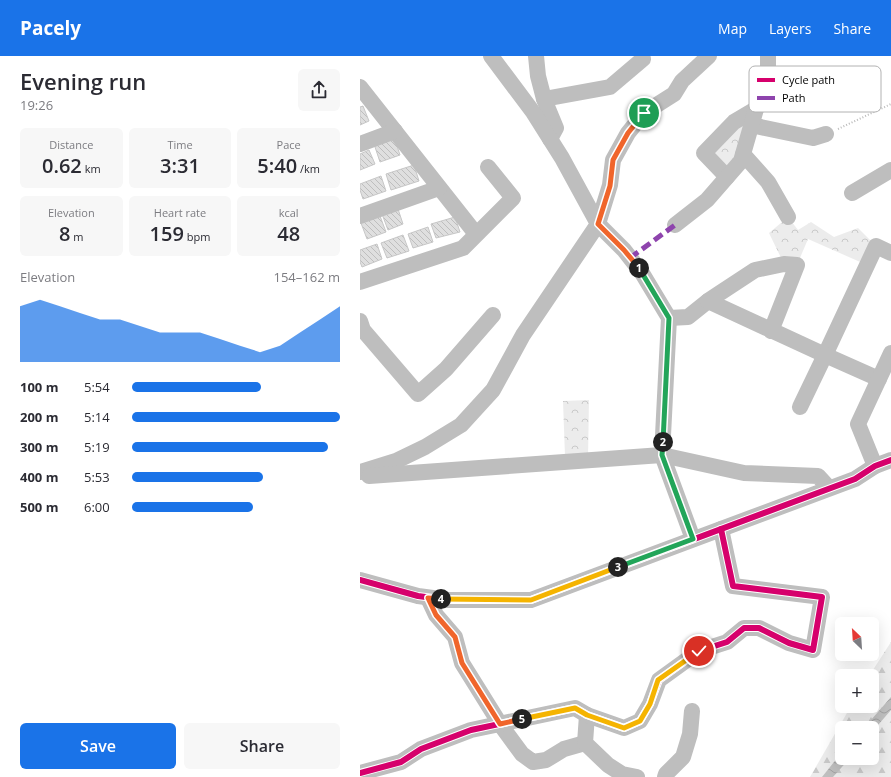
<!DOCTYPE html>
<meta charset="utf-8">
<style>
body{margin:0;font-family:"Open Sans",sans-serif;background:#f7f7f7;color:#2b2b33;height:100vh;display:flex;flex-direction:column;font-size:15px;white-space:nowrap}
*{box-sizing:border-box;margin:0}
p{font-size:13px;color:#7c7c81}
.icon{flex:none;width:22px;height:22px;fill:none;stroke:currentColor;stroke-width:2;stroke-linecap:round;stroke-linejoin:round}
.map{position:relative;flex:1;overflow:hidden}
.sheet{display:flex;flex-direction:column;background:#fff;width:360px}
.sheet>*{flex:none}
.needle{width:26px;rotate:335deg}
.fabs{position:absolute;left:475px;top:561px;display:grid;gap:8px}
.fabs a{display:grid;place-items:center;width:44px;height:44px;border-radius:6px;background:#fff;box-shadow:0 4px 16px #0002;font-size:20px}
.pin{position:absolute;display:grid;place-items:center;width:34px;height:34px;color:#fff;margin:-17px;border:2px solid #fff;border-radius:50%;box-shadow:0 1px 4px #0007}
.km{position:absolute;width:20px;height:20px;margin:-10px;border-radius:50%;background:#222;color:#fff;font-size:11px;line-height:20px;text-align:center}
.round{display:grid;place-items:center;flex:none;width:42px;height:42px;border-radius:6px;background:#f7f7f7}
.summary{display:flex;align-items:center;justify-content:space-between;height:68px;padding:0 20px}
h1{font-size:22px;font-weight:600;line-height:30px}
.figures{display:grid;grid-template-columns:repeat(3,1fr);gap:6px;height:68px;padding:4px 20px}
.figures div{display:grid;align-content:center;border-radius:6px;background:#f7f7f7;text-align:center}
.figures b{font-size:20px;font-weight:600}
.figures small{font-size:11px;font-weight:400}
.figures p{font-size:11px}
.chart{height:112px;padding:8px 20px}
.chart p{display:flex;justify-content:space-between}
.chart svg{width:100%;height:72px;margin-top:4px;fill:#1a73e8;opacity:.7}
.button{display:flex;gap:8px;margin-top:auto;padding:8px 20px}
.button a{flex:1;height:46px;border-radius:6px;background:#1a73e8;color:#fff;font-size:16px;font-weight:600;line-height:46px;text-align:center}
.button a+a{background:#f7f7f7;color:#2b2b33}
ul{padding:0 20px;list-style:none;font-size:13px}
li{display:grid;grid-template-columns:64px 48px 1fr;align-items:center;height:30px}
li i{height:10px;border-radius:5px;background:#1a73e8}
header{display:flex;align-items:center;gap:24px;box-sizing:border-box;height:56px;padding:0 20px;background:#1a73e8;color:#fff}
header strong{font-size:19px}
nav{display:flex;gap:22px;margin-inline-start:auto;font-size:14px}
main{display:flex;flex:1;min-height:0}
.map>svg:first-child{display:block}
</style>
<header>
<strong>Pacely</strong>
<nav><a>Map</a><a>Layers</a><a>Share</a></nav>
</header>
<main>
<section class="sheet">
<div class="summary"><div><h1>Evening run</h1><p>19:26</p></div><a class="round"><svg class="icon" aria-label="share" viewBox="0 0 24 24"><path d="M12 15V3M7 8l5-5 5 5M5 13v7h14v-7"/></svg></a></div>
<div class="figures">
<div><p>Distance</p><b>0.62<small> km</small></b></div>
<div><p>Time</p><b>3:31</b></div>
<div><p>Pace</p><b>5:40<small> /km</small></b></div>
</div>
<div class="figures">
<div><p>Elevation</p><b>8<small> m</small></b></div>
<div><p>Heart rate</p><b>159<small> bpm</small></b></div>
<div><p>kcal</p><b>48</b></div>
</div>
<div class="chart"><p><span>Elevation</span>154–162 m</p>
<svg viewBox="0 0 160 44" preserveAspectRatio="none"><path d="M0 44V10L10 6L20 10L30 14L40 18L50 18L60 22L70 26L80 26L90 26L100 30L110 34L120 38L130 34L140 26L150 18L160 10V44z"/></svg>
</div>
<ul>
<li><b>100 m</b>5:54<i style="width:62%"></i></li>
<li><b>200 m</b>5:14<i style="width:100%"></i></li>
<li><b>300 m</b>5:19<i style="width:94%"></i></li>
<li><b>400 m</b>5:53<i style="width:63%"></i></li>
<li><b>500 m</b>6:00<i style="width:58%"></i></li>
</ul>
<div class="button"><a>Save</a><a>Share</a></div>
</section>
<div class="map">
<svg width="531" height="721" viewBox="0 0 531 721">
<defs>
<pattern id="forest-firs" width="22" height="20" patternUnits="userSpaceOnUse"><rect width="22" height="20" fill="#ececec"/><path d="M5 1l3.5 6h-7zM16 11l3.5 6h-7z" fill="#c9c9c9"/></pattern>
<pattern id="park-crowns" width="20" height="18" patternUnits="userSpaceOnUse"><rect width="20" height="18" fill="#ececec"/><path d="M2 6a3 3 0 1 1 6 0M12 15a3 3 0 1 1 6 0" fill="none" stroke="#c9c9c9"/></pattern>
<pattern id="water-waves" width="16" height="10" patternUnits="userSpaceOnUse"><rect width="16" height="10" fill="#bfbfbf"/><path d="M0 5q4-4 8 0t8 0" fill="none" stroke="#a2a2a2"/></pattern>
<pattern id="building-back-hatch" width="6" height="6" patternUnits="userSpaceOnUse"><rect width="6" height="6" fill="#dfdfdf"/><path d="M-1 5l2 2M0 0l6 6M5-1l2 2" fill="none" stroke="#bebebe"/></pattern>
</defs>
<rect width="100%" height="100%" fill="#fff"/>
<path fill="url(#forest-firs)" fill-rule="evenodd" d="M531,586v135h-81l41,-71h21v-30h-3zM482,672h30v30h-30z"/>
<g fill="url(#park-crowns)">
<path d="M396,53l-29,68 -23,-24z"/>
<path d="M428,161l10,13 13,-8 23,15 24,-9 18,18 -9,19 -59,-26 -11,26 -13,-1 -15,-31z"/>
<path d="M229,344l-1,57 -23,-1 -2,-55z"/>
</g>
<g fill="url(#water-waves)">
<path d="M531,641v13l-19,22v-4h-8z"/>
<path d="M482,696v6h8l-17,19h-11z"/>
</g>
<g fill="url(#building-back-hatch)" stroke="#c7c7c7">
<path d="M3,50l6,15 -9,4v-18z"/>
<path d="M34,81l6,18 -20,7 -6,-18z"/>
<path d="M9,94l6,14 -15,6v-16z"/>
<path d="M54,109l5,16 -28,9 -5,-16z"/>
<path d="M21,120l5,15 -23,8 -3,-9v-6z"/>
<path d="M38,153l5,15 -15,6 -6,-16z"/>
<path d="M20,160l6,16 -19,7 -6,-16z"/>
<path d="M95,161l5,15 -24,6 -5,-14z"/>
<path d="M68,171l5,15 -20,6 -5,-14z"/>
<path d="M43,179l6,16 -22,7 -6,-15z"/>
<path d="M17,188l5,15 -20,8 -2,-5v-12z"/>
</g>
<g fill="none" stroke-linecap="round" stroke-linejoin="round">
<path stroke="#b9b9b9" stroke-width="2" stroke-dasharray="1 2" stroke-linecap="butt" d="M478,73l53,-25"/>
<g stroke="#bebebe" stroke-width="16">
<path d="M176,0l2,20 6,23"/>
<path d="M0,31l116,147"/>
<path d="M391,69l62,13 13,-4"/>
<path d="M190,83l6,-11 -12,-29 66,-12 33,-28"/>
<path d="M0,88l35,-13"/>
<path d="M383,98l25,28 20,35"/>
<path d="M367,121l-23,-24 30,-31 22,-13"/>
<path d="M492,137l39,-23"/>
<path d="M0,160l79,-28"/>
<path d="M315,169l32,-25 34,-39 15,-52 12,-26v-27"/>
<path d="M0,226l103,-34 50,-50 -25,-31"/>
<path d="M309,262l19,-1 20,-16"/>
<path d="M0,265l3,9 55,64 28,-25 47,-54"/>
<path d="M411,275l26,-66 -13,-1 -29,6 -35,23 -12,8 117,54 51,-109 15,7"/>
<path d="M440,351l25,-52 54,24"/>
<path d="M515,410l-17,-42 33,-71"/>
<path d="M0,416l36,-11 29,-14 36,-22 32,-35 30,-55 75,-111 -36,-66 -29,-46 -42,-56"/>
<path d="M9,420l293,-21 82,18 74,3 11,12"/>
<path d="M333,483l-31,-84 7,-137 -27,-45 -18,-23 -26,-26 12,-39 3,-25 15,-27 16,-20 30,-19 8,-13 27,-25"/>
<path d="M0,524l58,16 30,4h83l324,-121 20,-13 16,-6"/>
<path d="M68,542l8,17 19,22 7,26 38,61 22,30 11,8 13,-2 18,-11 21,-6"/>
<path d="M227,659l-2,28 23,22 14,9 15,3"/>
<path d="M0,717l41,-11 20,-13 50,-19 104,-22 12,7 37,13 16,-7 10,-17 9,-24 40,-29 28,-9 17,-14h15l30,15 24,7 9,-53 -89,-11 -12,-57"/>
<path d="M305,721l1,-3 17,-17 7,-23 2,-23"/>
</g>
<path stroke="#8e44ad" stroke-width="5" stroke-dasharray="10 5" stroke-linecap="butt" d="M270,202l45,-33"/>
<g stroke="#fff" stroke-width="8">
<g id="cycleway">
<path d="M0,524l58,16 30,4h83l324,-121 20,-13 16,-6"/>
<path d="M0,717l41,-11 20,-13 50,-19 104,-22 12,7 37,13 16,-7 10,-17 9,-24 40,-29 28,-9 17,-14h15l30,15 24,7 9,-53 -89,-11 -12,-57"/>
</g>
</g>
<use href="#cycleway" stroke="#d6006c" stroke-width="6"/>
</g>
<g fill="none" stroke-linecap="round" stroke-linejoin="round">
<g stroke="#fff" stroke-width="8">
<path id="split-1" d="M279,212l-15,-18 -26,-26 12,-38 3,-26 15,-27 16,-20"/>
</g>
<g stroke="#fff" stroke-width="8">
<path id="split-2" d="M279,212l30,50 -6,124"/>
</g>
<g stroke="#fff" stroke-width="8">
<path id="split-3" d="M258,511l75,-28 -31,-84 1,-13"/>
</g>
<g stroke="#fff" stroke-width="8">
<path id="split-4" d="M81,543l90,1 87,-33"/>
</g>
<g stroke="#fff" stroke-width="8">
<path id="split-5" d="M81,543l-13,-1 8,17 19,22 7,26 38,61 22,-5"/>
</g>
<g stroke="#fff" stroke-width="8">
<path id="split-6" d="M162,663l53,-11 12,7 37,13 16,-7 10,-17 8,-24 41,-29"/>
</g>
<use href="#split-1" stroke="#f0652b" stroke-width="5"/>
<use href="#split-2" stroke="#22a559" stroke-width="5"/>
<use href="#split-3" stroke="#22a559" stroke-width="5"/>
<use href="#split-4" stroke="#f5b400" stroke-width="5"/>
<use href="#split-5" stroke="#f0652b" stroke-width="5"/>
<use href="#split-6" stroke="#f5b400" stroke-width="5"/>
</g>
<rect x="389" y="10" width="132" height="46" rx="6" fill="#fff" stroke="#b2b2b2" stroke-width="1"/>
<rect x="397" y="22" width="18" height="4" fill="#d6006c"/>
<rect x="397" y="40" width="18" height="4" fill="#8e44ad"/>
<g font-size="11" fill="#000">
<text x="422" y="28">Cycle path</text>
<text x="422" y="46">Path</text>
</g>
</svg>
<div class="fabs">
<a><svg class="needle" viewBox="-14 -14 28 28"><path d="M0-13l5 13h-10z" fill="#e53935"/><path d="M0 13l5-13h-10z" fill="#7c7c81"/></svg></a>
<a>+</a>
<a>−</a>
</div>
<div class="pin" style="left:284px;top:57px;background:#1e9e55"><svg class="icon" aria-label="arrive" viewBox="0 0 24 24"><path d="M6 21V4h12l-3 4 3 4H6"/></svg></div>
<div class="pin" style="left:339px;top:595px;background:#d93025"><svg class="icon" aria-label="check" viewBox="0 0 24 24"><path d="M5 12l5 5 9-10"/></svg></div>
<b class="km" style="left:279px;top:212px">1</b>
<b class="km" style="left:303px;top:386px">2</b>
<b class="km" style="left:258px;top:511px">3</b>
<b class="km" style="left:81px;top:543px">4</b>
<b class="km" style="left:162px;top:663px">5</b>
</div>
</main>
